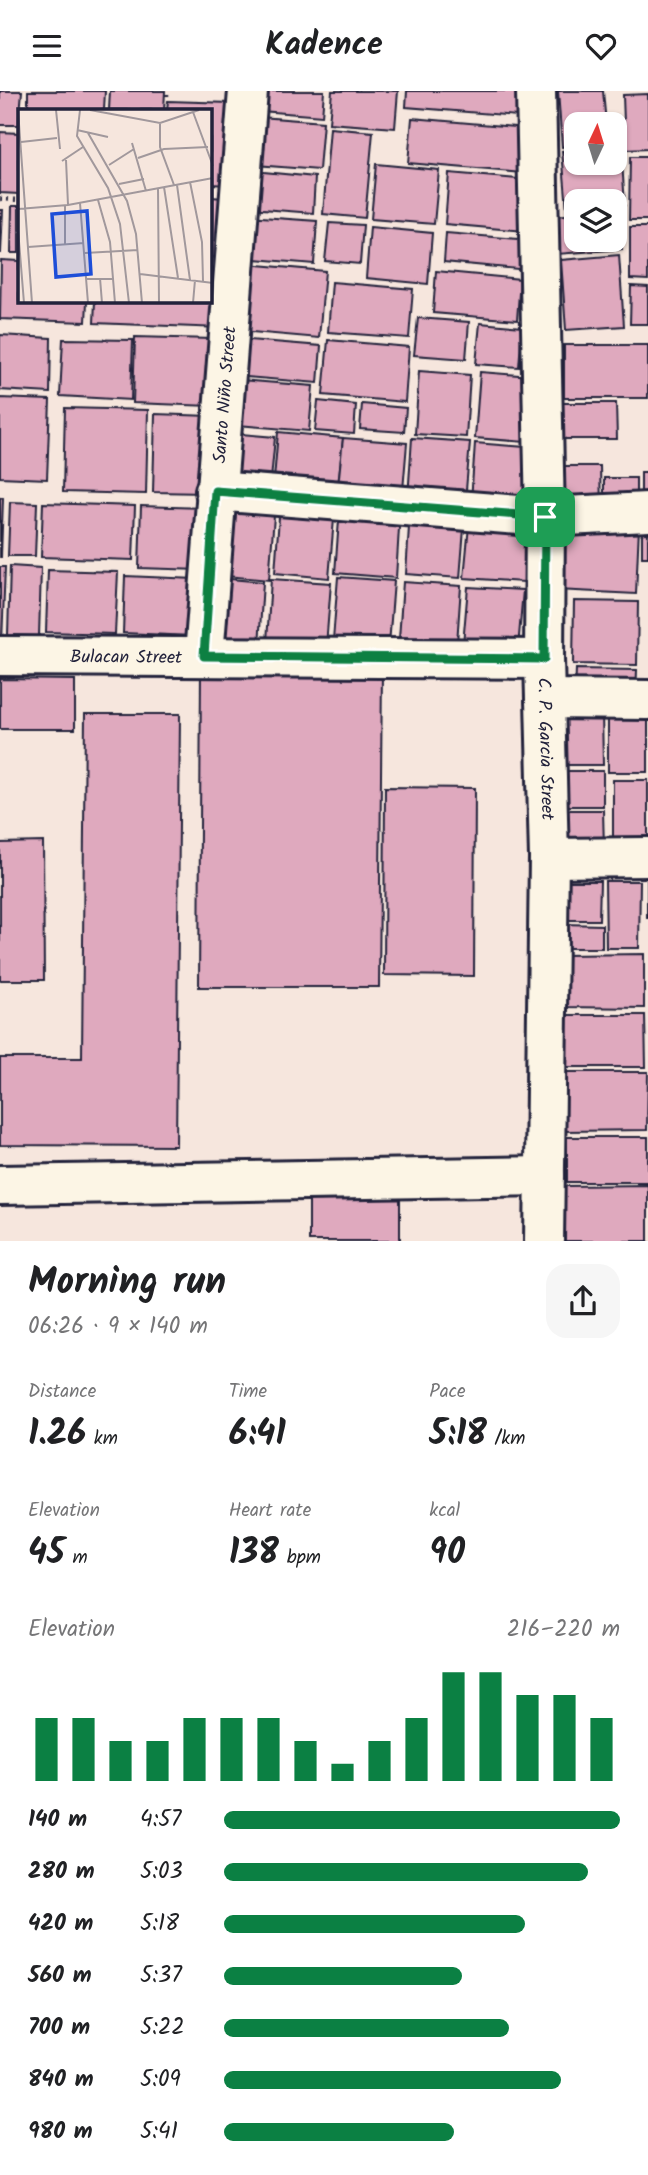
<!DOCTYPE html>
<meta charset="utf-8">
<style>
body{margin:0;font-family:Kalam,sans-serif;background:#f6f6f6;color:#202124;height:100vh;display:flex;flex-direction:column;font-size:26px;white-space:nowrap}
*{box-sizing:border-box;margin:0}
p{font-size:23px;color:#757577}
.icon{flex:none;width:38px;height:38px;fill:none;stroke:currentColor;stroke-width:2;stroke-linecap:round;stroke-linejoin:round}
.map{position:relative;height:1150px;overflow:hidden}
.drawer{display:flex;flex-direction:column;background:#fff;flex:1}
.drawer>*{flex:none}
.needle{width:46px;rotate:4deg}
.buttons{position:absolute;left:564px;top:21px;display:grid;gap:14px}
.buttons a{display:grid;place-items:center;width:63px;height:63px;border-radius:14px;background:#fff;box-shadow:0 2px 5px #0004;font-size:35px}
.pin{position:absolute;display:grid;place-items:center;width:60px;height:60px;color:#fff;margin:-30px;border-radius:14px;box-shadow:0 4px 10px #0006}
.round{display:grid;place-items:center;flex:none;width:74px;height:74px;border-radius:21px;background:#f6f6f6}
.overview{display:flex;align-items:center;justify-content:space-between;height:119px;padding:0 28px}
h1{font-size:38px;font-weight:700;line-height:52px}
.metrics{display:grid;grid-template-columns:repeat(3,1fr);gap:10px;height:119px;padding:7px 28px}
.metrics div{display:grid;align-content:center}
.metrics b{font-size:35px;font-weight:700}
.metrics small{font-size:19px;font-weight:400}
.metrics p{font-size:19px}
.chart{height:196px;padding:14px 28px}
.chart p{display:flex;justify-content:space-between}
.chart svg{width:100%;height:126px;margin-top:7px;stroke:#0b8043;stroke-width:6}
ul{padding:0 28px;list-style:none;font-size:23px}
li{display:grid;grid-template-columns:112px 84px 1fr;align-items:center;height:52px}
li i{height:18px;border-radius:9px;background:#0b8043}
header{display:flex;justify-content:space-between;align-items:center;height:91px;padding:0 28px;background:#fff;font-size:32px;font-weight:700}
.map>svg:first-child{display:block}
</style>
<header><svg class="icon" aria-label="menu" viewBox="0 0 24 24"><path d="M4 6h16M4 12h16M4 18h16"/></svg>Kadence<svg class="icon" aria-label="heart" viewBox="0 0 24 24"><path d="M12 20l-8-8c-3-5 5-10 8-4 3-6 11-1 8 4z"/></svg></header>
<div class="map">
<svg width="648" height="1150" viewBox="0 0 648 1150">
<rect width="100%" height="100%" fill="#f6e6dd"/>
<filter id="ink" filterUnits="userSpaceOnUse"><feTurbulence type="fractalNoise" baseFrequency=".0143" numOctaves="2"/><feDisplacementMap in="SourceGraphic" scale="14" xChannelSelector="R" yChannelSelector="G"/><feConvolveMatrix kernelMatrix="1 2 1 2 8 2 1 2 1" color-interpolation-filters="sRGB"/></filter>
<g filter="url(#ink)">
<g fill="#dfa9be" stroke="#22223b" stroke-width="2">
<path d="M0,0h22l-3,34h-19z"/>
<path d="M28,0h77l-1,19h-76z"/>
<path d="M110,0h55l-1,19h-55z"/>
<path d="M263,0h61l-2,25 -61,-5z"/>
<path d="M332,0h66l-3,37 -66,-5z"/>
<path d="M407,0h112l-2,25 -111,-9z"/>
<path d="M558,0h45l3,33h-30v22l-14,1z"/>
<path d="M648,3v55l-23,1 -2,-55z"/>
<path d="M168,10l63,2 -3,82 -18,-1v-74h-43z"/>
<path d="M260,26l63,5 -4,48 -63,-5z"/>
<path d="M412,27l115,10 -4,45 -115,-10z"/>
<path d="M330,37l43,4 -8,86 -42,-4z"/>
<path d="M0,41l19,1v61l-19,-1z"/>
<path d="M614,56h7l4,58 -11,1v-5h-38v7l-9,1 -5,-58 14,-1v13h38z"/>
<path d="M630,66h18v63h-19z"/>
<path d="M376,73l63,6 -5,54 -63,-5z"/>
<path d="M253,80l62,6 -2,36 -63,-5z"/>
<path d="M449,82l81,7 -5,51 -80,-7z"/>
<path d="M210,106l15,1 -2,60 -13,-1z"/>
<path d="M12,115h7v47h-8z"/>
<path d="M0,119h3l-2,43h-1z"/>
<path d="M619,120l3,38 -65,5 -2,-38 21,-2v26h38v-28z"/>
<path d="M247,125l70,5 -3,43 -71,-6z"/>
<path d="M329,132l34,2 -3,39 -35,-3z"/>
<path d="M370,136l62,6 -4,51 -62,-6z"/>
<path d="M630,136h18v53l-18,-1z"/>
<path d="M446,142l84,7 -2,30 -84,-8z"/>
<path d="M619,164l5,71 -58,4 -5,-70z"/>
<path d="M1,169l18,1v40h68l-1,21 -86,-3z"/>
<path d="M246,173l79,7 -6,67 -79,-7z"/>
<path d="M210,177h13l-2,60 -127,-5 1,-22h115z"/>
<path d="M436,180l84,8 -3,41 -84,-7z"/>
<path d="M332,191l81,7 -4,49 -81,-6z"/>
<path d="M631,195l17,1v37h-18z"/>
<path d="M418,227l51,4 -3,37 -52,-4z"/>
<path d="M480,232l42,4 -3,40 -43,-3z"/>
<path d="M0,244l51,3 -1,55 -50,-3z"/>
<path d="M135,246l78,2 -2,67 -78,-3z"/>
<path d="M63,248l70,1 -2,60 -71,-4z"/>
<path d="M238,248l83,7 -3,37 -83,-7z"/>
<path d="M328,249l81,7 -4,55 -82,-7z"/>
<rect x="564" y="254" width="84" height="53"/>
<path d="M419,280l51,4 -4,62 -51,-3z"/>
<path d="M480,281l51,4 -5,66 -51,-4z"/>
<path d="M241,289l72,6 -4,45 -71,-6z"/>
<path d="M0,307l50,2 -3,79 -47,-2z"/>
<path d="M318,310l38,4 -2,29 -39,-3z"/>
<path d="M554,312h62l1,36h-63z"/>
<path d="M362,313l44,4 -2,24 -44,-3z"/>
<path d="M65,317l83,2 -2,84 -83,-2z"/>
<path d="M155,323l55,2 -3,77 -54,-1z"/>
<path d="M278,341l65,6 -6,58 -64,-5z"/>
<path d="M229,342l46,4 -5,53 -46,-4z"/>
<path d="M343,347l64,5 -5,59 -65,-6z"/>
<path d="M412,347l58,4 -5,60 -57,-4z"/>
<path d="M475,352l63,5 -5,58 -62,-5z"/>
<path d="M561,375h39l1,44h-40z"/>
<rect x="641" y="381" width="7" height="37"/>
<rect x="604" y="387" width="32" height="33"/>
<path d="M0,406l3,1 -2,59h-1z"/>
<path d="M221,408l54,4 -6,77 -54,-5z"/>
<path d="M10,411l27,1 -2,53h-27z"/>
<path d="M43,412l92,3 -2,54 -92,-3z"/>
<path d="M280,412l55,4 -6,71 -54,-5z"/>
<path d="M141,415l62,2 -2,62 -62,-2z"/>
<path d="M340,416l60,4 -4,67 -61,-5z"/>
<path d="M410,420l55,5 -5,62 -54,-4z"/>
<path d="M470,424l60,4 -6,63 -60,-4z"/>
<rect x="642" y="431" width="6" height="35"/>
<path d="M560,432l79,3 -3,68 -79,-4z"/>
<path d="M10,475l31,2 -2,68 -31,-1z"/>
<path d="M0,476h5l-3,75h-2z"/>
<path d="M48,479l70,2 -3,62 -69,-2z"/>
<path d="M125,485l71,3 -2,57 -71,-3z"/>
<path d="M338,486l56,4 -5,64 -56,-5z"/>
<path d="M219,487l44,4 -4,64 -45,-4z"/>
<path d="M271,488l60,4 -5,63 -59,-4z"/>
<path d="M403,491l58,4 -4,57 -58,-4z"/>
<path d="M468,496l55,3 -5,58 -55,-4z"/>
<path d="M574,510l64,1 -1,63 -64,-1z"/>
<path d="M201,577l181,2 -3,317h-180z"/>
<path d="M576,578l61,1 -1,26 -61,-2z"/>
<path d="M0,588l75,1v49h-75z"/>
<rect x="608" y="615" width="40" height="66"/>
<path d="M559,621h43l1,53h-44z"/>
<path d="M85,623h95l-4,432 -176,-1v-87h82z"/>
<rect x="557" y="680" width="46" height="35"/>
<rect x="613" y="689" width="35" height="72"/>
<path d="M385,696l90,1 -1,188 -90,-1z"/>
<path d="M557,719h46l1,39h-47z"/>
<path d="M43,751l1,138h-44v-137z"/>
<rect x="647" y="786" width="1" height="41"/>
<path d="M567,790h33l-1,39h-32z"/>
<path d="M605,790h35l-1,67h-33z"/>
<path d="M562,833l40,1v23h-41z"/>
<path d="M644,863v54l-81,-1v-52z"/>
<path d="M565,924h80l1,52h-81z"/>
<path d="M564,981h84l-1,58 -83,1z"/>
<rect x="567" y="1046" width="81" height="45"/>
<path d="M648,1094v56h-83v-55z"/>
<path d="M309,1106l91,1v43h-91z"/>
</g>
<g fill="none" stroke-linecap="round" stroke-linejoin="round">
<g stroke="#22223b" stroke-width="44">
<g id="minor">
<path id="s1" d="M536,0l9,426 -1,142 5,199 -5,383"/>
<path d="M215,400l330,26 103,-5"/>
<path id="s2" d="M0,565l544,3"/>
<path id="s3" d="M204,565l44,-565"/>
<path d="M545,608l103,1"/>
<path d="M549,767l99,-1"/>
<path d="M0,1094l545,-9"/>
</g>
</g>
<g stroke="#22223b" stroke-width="4.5" stroke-dasharray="2 5" stroke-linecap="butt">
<path d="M167,5v-5"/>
<path d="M0,108l19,1"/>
</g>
<use href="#minor" stroke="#fcf5e5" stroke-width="38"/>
</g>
</g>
<g fill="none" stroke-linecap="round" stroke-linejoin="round" filter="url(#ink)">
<g stroke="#fff" stroke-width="14">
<path id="route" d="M215,400l330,26 -1,142 -340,-3z"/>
</g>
<use href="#route" stroke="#0b8043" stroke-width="9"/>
</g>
<g text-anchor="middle" stroke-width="6" stroke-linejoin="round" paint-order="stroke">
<g font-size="18" fill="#22223b" stroke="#fcf5e5">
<text dy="6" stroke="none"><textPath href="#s3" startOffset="262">Santo Niño Street</textPath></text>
<text dy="6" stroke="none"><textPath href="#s2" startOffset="126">Bulacan Street</textPath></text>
<text dy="6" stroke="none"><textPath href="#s1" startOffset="658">C. P. Garcia Street</textPath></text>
</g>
</g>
<g transform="translate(18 18)">
<rect width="194" height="194" fill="#f6e6dd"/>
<path fill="none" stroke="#a1989c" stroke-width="2" d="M0,1l14,193M38,1l4,39M62,1l-3,26 31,52 12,36 9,79M72,1l70,13 39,-13M175,3l20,54M142,15v23l14,38M59,21l31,7M70,24l39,68 9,33 6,69M3,33l36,-4M114,34l14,48M120,49l26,-9 44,-2M48,51l2,45M44,52l21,-14M91,56l25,-16M172,73l12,60 1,39M101,75l25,-5M159,76l13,95M146,78l14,91M140,79l1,115M80,91l12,42 5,61M62,94l8,100M0,100l50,-4 145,-27M0,120l6,74M47,135v-38M10,138l56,-4M67,144l53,-3M122,165l73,9M82,169l2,25M68,170h28M175,194l2,-23"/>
<path fill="#1d4ed8" fill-opacity="0.15" stroke="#1d4ed8" stroke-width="3.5" d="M69,102l4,63 -35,3 -4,-63z"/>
<rect width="194" height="194" fill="none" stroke="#22223b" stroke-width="3.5"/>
</g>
</svg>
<div class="buttons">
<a><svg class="needle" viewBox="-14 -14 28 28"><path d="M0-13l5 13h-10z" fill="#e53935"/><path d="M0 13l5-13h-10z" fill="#757577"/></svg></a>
<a><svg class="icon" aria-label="layers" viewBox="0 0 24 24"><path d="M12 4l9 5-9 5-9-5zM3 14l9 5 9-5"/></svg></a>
</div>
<div class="pin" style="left:545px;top:426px;background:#1e9e55"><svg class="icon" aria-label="arrive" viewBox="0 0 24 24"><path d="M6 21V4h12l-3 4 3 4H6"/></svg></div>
</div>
<section class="drawer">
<div class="overview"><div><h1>Morning run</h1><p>06:26 · 9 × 140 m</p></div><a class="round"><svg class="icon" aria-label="share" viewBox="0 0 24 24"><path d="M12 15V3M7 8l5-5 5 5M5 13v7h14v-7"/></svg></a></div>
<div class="metrics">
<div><p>Distance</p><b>1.26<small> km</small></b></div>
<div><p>Time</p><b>6:41</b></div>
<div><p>Pace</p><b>5:18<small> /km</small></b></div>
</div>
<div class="metrics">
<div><p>Elevation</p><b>45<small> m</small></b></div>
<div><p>Heart rate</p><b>138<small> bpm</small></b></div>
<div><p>kcal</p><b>90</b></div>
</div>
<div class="chart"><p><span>Elevation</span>216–220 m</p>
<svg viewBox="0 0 160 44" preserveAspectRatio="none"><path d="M5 44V22M15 44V22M25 44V30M35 44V30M45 44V22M55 44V22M65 44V22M75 44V30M85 44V38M95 44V30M105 44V22M115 44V6M125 44V6M135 44V14M145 44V14M155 44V22"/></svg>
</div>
<ul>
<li><b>140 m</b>4:57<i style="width:100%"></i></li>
<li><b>280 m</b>5:03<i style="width:92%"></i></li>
<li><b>420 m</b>5:18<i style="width:76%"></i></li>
<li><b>560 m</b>5:37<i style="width:60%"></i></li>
<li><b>700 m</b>5:22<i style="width:72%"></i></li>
<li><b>840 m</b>5:09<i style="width:85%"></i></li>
<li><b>980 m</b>5:41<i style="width:58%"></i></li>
</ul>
</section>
